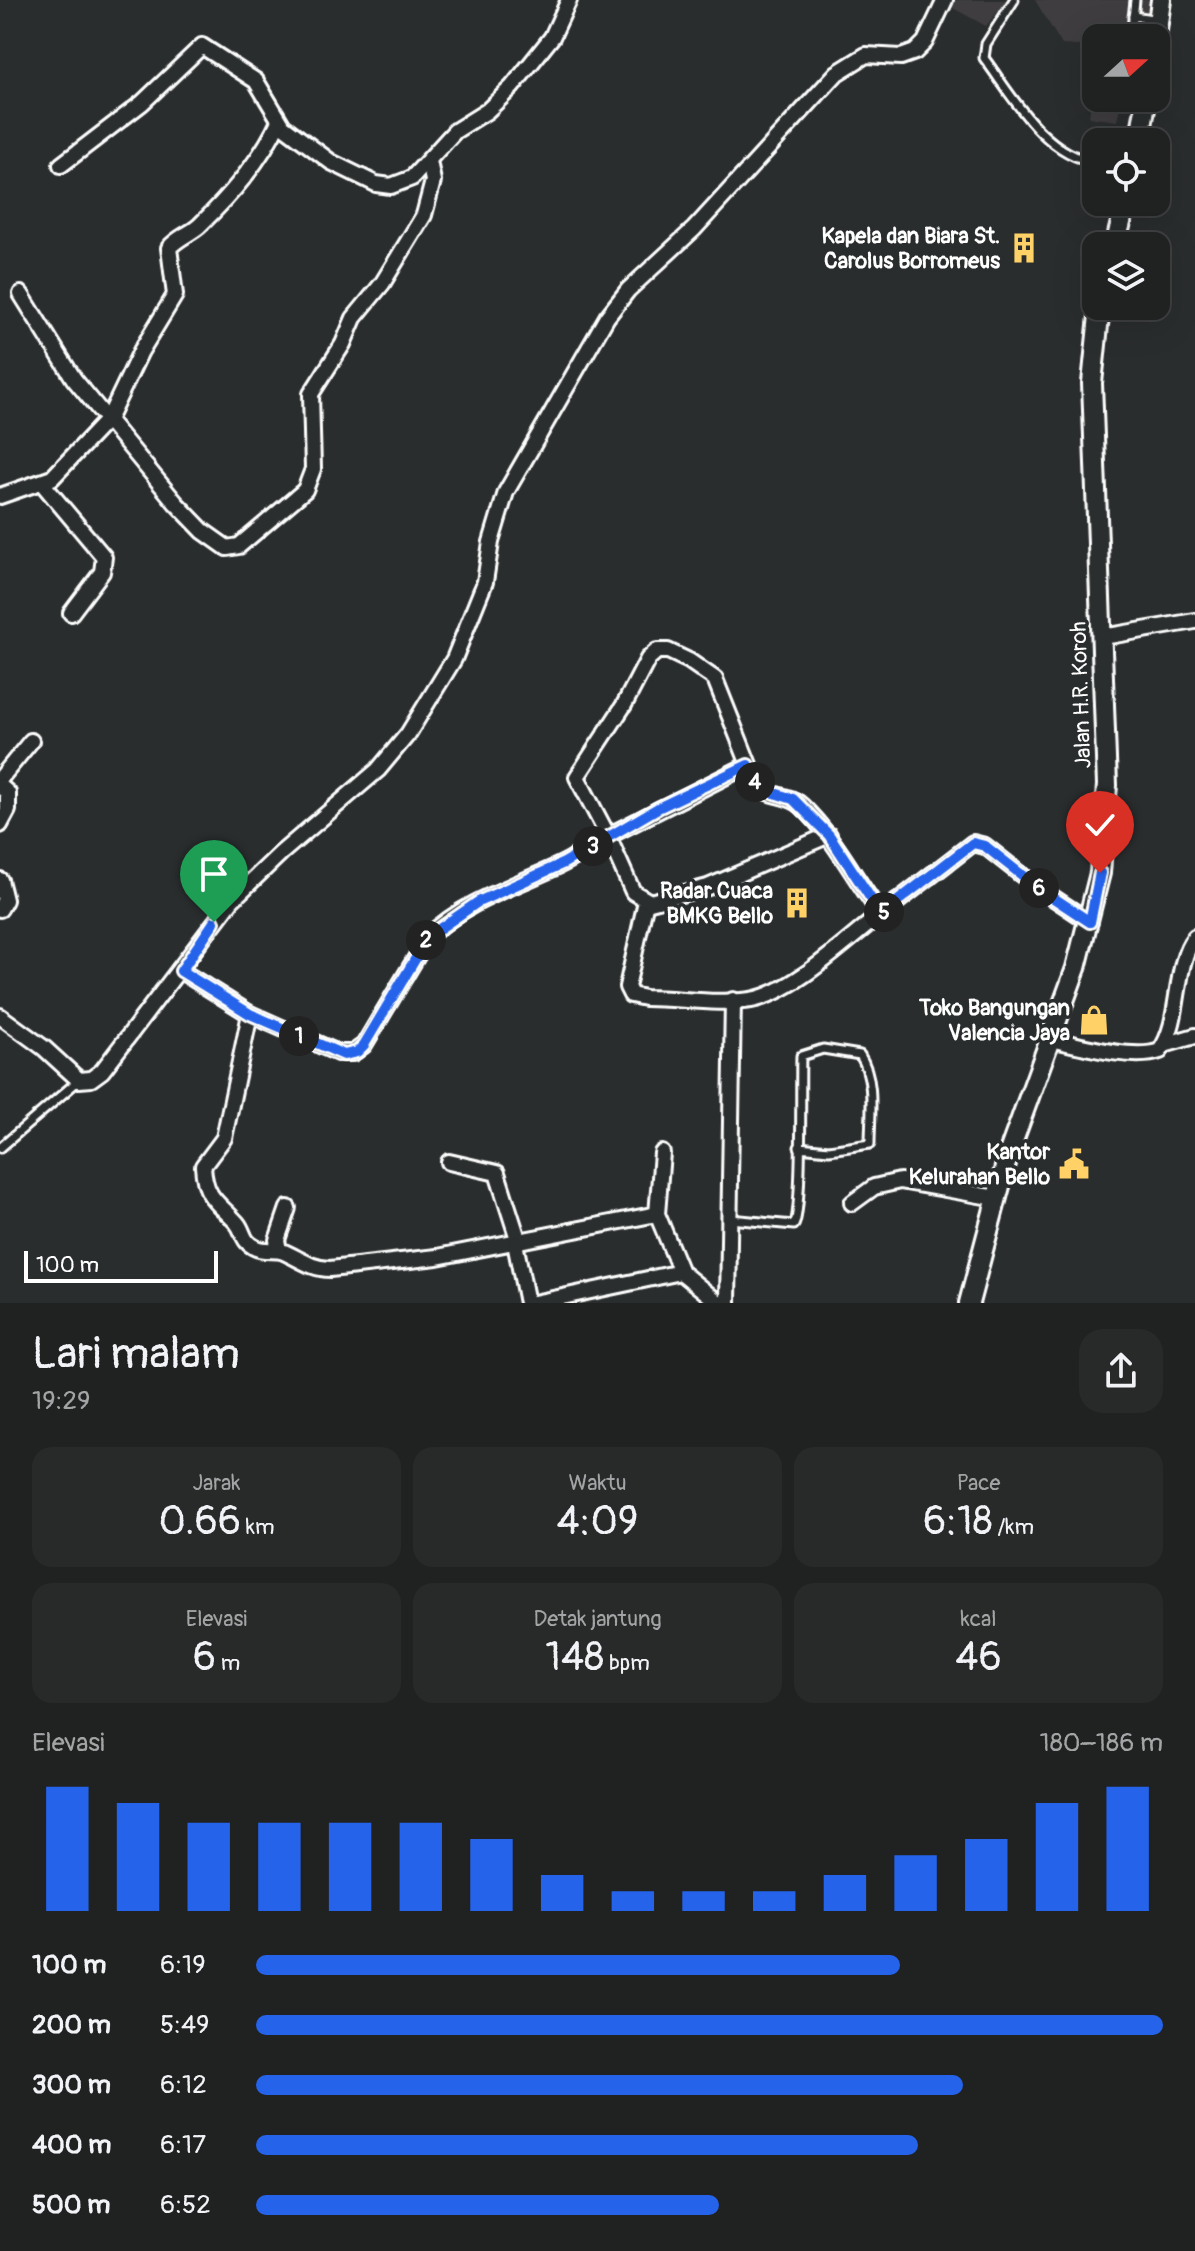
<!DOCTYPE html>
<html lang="id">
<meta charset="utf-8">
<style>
body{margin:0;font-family:Pangolin,sans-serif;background:#282a2a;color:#f1f3f6;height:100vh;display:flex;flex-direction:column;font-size:30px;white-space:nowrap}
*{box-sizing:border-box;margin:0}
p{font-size:26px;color:#a2a4a5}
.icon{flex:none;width:44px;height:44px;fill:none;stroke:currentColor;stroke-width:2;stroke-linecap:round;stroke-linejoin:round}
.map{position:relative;height:1303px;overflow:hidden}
.drawer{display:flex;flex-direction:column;background:#202222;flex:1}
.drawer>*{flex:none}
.needle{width:52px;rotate:69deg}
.buttons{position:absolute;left:1082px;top:24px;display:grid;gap:16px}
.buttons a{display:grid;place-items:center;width:88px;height:88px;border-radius:16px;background:#202222;box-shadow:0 8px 32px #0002,0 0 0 2px #3d3f40;font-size:40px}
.scale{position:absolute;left:24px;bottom:20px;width:194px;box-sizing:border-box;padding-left:8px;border:4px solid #fff;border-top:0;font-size:22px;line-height:28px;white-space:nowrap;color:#fff;-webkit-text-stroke:6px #2a2d2e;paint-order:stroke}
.pin{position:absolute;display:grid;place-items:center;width:68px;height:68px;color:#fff;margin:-82px -34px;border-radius:50% 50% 50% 0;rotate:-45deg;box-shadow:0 0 8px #0007}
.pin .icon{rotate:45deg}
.km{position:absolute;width:40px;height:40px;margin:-20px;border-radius:50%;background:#222;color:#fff;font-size:22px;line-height:40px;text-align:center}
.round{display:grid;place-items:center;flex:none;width:84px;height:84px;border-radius:24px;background:#282a2a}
.overview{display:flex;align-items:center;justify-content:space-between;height:136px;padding:0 32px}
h1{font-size:44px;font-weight:600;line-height:60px}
.metrics{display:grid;grid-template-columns:repeat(3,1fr);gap:12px;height:136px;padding:8px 32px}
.metrics div{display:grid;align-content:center;border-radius:20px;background:#282a2a;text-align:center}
.metrics b{font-size:40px;font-weight:600}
.metrics small{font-size:22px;font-weight:400}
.metrics p{font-size:22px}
.chart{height:224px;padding:16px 32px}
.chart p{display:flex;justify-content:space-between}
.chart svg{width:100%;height:144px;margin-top:8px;stroke:#2563eb;stroke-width:6}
ul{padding:0 32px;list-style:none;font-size:26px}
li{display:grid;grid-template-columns:128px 96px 1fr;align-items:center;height:60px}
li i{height:20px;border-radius:10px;background:#2563eb}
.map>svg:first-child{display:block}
</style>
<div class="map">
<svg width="1195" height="1303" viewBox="0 0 1195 1303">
<rect width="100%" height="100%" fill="#2a2d2e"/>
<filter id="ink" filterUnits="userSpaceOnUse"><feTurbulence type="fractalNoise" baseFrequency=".0125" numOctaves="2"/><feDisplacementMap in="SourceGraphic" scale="16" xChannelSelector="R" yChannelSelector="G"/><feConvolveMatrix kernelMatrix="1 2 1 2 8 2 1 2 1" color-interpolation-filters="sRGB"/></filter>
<g filter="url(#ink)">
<g fill="#3f3d41">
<path d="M956,0h51l-21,26 -33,-18z"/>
<path d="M1035,0h117l-5,38h-51v9l-34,-2z"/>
<path d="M1096,66v32h43l-1,10 -18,-2 -3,15 -28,-4z"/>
</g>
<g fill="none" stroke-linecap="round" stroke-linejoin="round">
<g stroke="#fff" stroke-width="13">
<g id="service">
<path d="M1014,0l-28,44 -2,14c29,39 60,97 112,104"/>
<path d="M1133,16l26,4"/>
<path d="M1131,38l4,-38"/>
<path d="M0,1148l79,-68"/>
<path d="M730,1219l64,6c9,-14 6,-143 7,-169l22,-7 37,6c16,25 10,60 10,89l-41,6 -30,-3"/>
</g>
</g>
<g stroke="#fff" stroke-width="20">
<g id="minor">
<path d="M61,165l81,-62 60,-57 54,35 27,45 48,36 45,22 15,2 21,-8 43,-47 32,-20 25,-24 40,-50 17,-37"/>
<path d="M21,294l53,85 102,124 27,28 24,17 12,-2 66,-56 8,-21 -2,-75 32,-50 11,-26 28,-34 42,-69 9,-34 -4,-20"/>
<path d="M42,483l62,74 -2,15 -31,41"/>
<path d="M0,496l52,-18 57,-60 32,-67 34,-56 -6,-47c8,-10 21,-14 30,-22 32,-31 62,-65 80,-105"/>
<path d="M1103,637l92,-16"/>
<path d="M748,765l-140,71 -31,-59 47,-72 24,-46 9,-8h11l21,10 26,18 42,106c12,13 31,8 45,21 33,32 52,72 79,108l92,-71 12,3 52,41 53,35"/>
<path d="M0,779l31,-38"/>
<path d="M0,786l8,7v17l-8,15"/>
<path d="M0,880l5,20 -5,9"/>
<path d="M646,901l-19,86 4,8 14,3c34,0 73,7 106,2 42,-7 96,-60 130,-86"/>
<path d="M181,971l69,43 88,39h15l11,-8 65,-109c36,-35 87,-50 131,-71 17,-8 33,-19 48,-29l25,56 17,10 58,-15 121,-52"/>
<path d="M250,1014l-26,124 -21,28c2,33 15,36 34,57 7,8 5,18 17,24 10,6 20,1 30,5 16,7 28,17 46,17l107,-12 220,-43"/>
<path d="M0,1016l44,32 35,32 12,-1 11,-8 130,-171 49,-47 97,-83 30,-36 46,-75 31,-77 6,-40 15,-50 101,-175 21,-27 66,-61 143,-156 29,-18 35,2 14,-5 10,-10 20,-42"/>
<path d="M1050,1039c28,6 84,22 110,12 22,-30 13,-87 35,-114"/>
<path d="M1164,1045l31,-9"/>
<path d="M662,1153l-5,61 24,58 38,31"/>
<path d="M449,1162l48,11 22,69"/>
<path d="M852,1203l22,-16 26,-6 96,17"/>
<path d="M515,1243l12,60"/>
<path d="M279,1250l-2,-10 11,-32"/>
<path d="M534,1303l147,-31"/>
<path d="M728,1303l5,-303"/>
</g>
</g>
<g stroke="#fff" stroke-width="24">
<g id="secondary">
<path d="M1156,38l5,-38"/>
<path d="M1139,142l8,-44"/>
<path d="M1115,246l11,-44"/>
<path d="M969,1303l40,-151 67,-184 24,-95 7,-88 -15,-402 8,-77"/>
</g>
</g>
<use href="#service" stroke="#2a2d2e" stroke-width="7"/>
<use href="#minor" stroke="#2a2d2e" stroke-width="14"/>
<use href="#secondary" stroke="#2a2d2e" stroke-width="18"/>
</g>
</g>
<g fill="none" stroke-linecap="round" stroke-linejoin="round" filter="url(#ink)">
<g stroke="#fff" stroke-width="16">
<path id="route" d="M214,922l-33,49 69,43 94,41 13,-3 7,-7 65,-109 49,-34 86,-39 94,-55 90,-43 11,23 34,11 36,36 52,79 92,-71 12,3 52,41 53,35 10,-49"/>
</g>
<use href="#route" stroke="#2563eb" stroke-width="10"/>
</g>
<defs>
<g id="building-bare" transform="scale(2.4)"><path d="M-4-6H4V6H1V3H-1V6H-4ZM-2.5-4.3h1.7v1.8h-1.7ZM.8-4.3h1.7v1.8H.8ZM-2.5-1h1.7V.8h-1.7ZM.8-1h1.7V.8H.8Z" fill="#ffd166" stroke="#2a2d2e" stroke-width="2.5" paint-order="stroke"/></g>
<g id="shop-bare" transform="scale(2.4)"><path d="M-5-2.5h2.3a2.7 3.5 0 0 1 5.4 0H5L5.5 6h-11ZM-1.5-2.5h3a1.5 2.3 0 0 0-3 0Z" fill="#ffd166" stroke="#2a2d2e" stroke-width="2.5" paint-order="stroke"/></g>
<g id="civic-bare" transform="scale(2.4)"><path d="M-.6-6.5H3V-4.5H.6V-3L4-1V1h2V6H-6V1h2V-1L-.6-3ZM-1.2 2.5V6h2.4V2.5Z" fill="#ffd166" stroke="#2a2d2e" stroke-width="2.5" paint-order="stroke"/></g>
</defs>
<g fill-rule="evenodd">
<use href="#building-bare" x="1024" y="248"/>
<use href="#building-bare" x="797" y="903"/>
<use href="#shop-bare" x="1094" y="1020"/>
<use href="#civic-bare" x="1074" y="1164"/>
</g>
<g text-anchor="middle" stroke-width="7" stroke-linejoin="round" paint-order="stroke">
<g font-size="22" font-weight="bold" fill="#fff" stroke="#2a2d2e" text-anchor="end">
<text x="1000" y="243">Kapela dan Biara St.<tspan x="1000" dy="25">Carolus Borromeus</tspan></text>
<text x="773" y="898">Radar Cuaca<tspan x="773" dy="25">BMKG Bello</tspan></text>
<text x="1070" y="1015">Toko Bangungan<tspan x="1070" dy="25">Valencia Jaya</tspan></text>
<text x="1050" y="1159">Kantor<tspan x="1050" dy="25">Kelurahan Bello</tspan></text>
</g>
<g font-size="22" fill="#fff" stroke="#2a2d2e">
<text transform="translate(1080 695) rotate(-92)" y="8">Jalan H.R. Koroh</text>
</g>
</g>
</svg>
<div class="buttons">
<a><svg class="needle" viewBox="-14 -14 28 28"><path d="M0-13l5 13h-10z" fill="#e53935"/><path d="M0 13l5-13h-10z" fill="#a2a4a5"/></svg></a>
<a><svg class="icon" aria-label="locate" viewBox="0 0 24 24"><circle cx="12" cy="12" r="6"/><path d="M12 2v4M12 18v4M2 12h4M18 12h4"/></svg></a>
<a><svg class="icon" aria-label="layers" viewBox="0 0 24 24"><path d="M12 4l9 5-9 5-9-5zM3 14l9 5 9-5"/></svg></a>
</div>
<div class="scale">100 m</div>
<div class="pin" style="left:214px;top:922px;background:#1e9e55"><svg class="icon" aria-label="arrive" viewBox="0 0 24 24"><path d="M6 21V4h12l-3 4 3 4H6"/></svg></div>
<div class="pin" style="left:1100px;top:873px;background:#d93025"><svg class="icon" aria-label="check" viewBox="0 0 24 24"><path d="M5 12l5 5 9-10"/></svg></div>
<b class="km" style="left:299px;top:1036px">1</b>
<b class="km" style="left:426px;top:940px">2</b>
<b class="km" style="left:593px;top:846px">3</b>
<b class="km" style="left:755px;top:782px">4</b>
<b class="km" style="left:884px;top:912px">5</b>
<b class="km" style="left:1039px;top:888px">6</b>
</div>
<section class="drawer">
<div class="overview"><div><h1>Lari malam</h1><p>19:29</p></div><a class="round"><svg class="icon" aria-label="share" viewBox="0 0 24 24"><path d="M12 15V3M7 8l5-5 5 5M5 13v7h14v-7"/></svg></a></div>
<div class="metrics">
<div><p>Jarak</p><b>0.66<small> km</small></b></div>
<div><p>Waktu</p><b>4:09</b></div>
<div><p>Pace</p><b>6:18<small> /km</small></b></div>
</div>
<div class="metrics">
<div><p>Elevasi</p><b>6<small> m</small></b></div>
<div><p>Detak jantung</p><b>148<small> bpm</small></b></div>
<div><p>kcal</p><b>46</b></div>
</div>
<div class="chart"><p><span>Elevasi</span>180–186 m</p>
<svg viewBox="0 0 160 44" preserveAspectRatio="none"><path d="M5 44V6M15 44V11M25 44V17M35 44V17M45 44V17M55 44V17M65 44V22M75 44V33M85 44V38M95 44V38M105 44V38M115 44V33M125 44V27M135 44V22M145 44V11M155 44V6"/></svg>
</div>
<ul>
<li><b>100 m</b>6:19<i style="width:71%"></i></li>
<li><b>200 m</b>5:49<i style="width:100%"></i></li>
<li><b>300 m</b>6:12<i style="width:78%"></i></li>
<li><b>400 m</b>6:17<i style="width:73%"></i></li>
<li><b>500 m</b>6:52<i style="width:51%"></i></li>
</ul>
</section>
